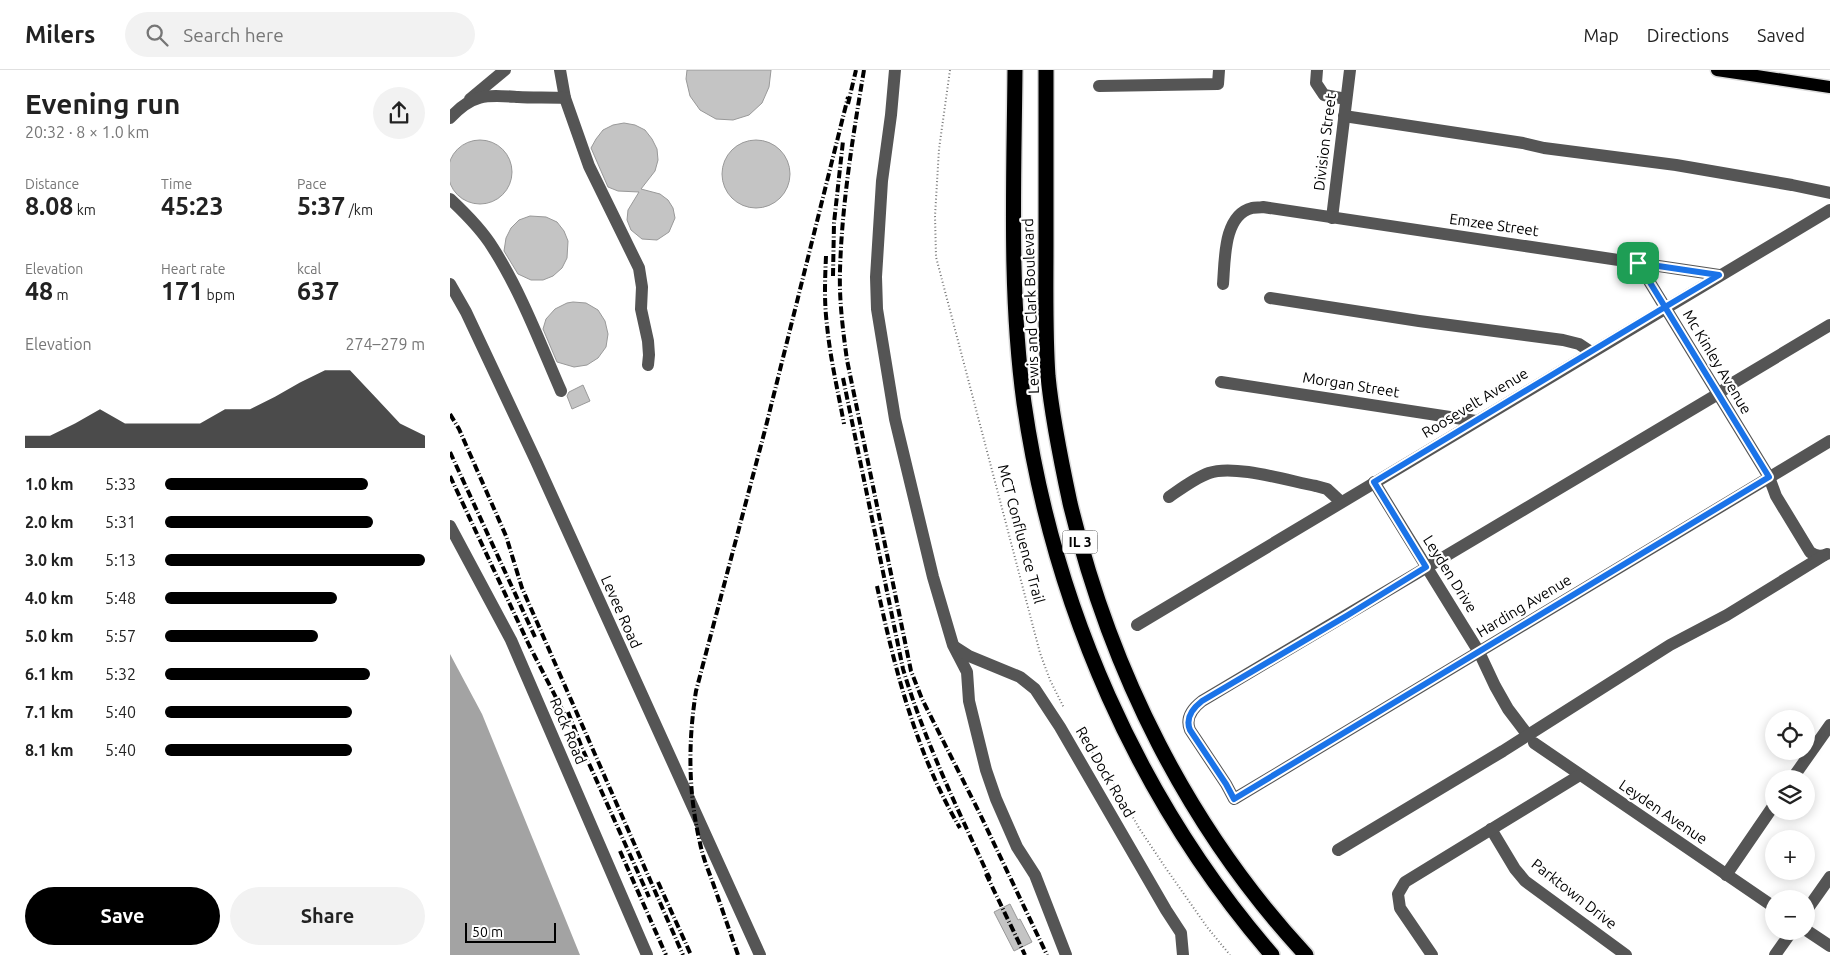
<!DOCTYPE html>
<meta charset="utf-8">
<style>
body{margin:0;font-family:Ubuntu,sans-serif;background:#f2f2f2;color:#222;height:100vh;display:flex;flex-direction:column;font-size:19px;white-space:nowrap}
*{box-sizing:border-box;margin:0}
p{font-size:16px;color:#767676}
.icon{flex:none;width:28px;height:28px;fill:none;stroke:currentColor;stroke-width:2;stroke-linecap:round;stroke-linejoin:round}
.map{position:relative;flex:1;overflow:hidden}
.side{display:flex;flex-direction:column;background:#fff;width:450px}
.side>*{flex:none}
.buttons{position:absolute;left:1315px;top:640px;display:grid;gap:10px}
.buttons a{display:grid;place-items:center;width:50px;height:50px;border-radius:50%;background:#fff;box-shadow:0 2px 12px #0003;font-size:25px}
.scale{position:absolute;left:15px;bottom:12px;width:91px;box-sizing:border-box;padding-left:5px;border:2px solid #000;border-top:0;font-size:14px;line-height:18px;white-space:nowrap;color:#000;-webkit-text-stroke:4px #fff;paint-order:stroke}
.pin{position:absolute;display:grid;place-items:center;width:42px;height:42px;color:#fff;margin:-21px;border-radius:10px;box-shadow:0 2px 8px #0006}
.round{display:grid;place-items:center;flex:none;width:52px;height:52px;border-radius:26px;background:#f2f2f2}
.overview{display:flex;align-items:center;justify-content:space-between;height:85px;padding:0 25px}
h1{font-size:28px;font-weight:600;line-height:38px}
.figures{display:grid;grid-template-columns:repeat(3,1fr);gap:8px;height:85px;padding:5px 25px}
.figures div{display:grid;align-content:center}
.figures b{font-size:25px;font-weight:600}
.figures small{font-size:14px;font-weight:400}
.figures p{font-size:14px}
.chart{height:140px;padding:10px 25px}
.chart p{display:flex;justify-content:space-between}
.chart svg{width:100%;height:90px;margin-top:5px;fill:#000;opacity:.7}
.button{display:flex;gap:10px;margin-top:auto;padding:10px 25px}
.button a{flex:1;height:58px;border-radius:30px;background:#000;color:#fff;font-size:20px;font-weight:600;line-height:58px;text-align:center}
.button a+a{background:#f2f2f2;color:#222}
ul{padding:0 25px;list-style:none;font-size:16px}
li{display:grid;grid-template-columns:80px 60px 1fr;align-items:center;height:38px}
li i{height:12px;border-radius:6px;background:#000}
header{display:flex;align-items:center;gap:30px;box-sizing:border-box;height:70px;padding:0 25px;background:#fff;border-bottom:1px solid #e0e0e0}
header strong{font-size:24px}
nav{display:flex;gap:28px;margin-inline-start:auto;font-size:18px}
.search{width:350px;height:45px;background:#f2f2f2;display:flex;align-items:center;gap:12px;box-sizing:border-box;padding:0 18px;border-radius:28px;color:#767676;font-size:19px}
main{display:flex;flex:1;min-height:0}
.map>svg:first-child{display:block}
</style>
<header>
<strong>Milers</strong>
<div class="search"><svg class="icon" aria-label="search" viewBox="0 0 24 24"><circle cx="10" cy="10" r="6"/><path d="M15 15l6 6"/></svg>Search here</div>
<nav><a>Map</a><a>Directions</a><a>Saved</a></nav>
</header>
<main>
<section class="side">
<div class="overview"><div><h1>Evening run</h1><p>20:32 · 8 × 1.0 km</p></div><a class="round"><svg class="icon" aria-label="share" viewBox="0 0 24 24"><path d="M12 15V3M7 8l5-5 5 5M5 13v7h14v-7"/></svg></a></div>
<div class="figures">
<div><p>Distance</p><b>8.08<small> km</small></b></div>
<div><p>Time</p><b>45:23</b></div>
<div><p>Pace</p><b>5:37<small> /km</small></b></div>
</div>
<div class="figures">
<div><p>Elevation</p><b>48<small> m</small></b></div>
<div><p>Heart rate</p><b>171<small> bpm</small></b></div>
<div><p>kcal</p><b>637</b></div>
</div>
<div class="chart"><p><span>Elevation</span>274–279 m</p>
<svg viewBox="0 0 160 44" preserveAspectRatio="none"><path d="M0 44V38L10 38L20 32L30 25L40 32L50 32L60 32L70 32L80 25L90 25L100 19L110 12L120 6L130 6L140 19L150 32L160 38V44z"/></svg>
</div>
<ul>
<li><b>1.0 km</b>5:33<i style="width:78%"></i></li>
<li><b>2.0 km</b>5:31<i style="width:80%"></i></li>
<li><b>3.0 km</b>5:13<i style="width:100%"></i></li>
<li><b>4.0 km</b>5:48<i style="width:66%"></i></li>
<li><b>5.0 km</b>5:57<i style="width:59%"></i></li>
<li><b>6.1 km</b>5:32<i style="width:79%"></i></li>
<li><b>7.1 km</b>5:40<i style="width:72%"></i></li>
<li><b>8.1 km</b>5:40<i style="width:72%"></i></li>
</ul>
<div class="button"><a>Save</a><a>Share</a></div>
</section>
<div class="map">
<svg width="1380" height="885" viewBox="0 0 1380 885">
<rect width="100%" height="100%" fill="#fff"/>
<path fill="#a3a3a3" d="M0,584l32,60 98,241h-130z"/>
<g fill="#c4c4c4" stroke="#999">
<path d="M237,0h84l-2,17 -7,16 -13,12 -16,5 -17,-1 -16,-9 -10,-14 -4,-17z"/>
<path d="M174,53l11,2 10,5 7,9 5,10 1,11 -3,11 -14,18 19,5 8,6 5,8 2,10 -6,14 -12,8 -15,-1 -11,-9 -4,-10 1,-10 11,-18 -21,-1 -10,-4 -17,-39 5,-9 7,-9 10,-5z"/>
<circle cx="30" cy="102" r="32"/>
<circle cx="306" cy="104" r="34"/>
<path d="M80,146l16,1 11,5 7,9 4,10 -1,17 -5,10 -9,8 -10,4h-12l-13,-6 -14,-23 2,-13 5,-10 8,-8z"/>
<path d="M123,232l13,1 12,7 7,11 3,13 -2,13 -8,11 -11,7 -13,2 -17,-5 -14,-33 3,-10 9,-10 12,-6z"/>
<path d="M133,315l7,16 -18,8 -5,-13 2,-4z"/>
<path d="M560,834l8,16 2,-1 12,23 -18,9 -20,-39z"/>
</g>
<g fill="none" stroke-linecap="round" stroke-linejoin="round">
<g stroke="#dbdbdb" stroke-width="15">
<path id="major" d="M1267,0l113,17"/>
</g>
<g stroke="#dbdbdb" stroke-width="18">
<g id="highway">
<path d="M565,0c-1,111 -6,223 9,333 29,202 114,397 248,552"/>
<path d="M596,0c0,59 0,118 0,177 0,42 -1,86 2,129 4,42 13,85 22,127 40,167 118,325 236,452"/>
</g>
</g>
<g stroke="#777" stroke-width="2" stroke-dasharray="1 2.5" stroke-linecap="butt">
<path d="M500,0l-11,79 -4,67 1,41 104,396 10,27 14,28"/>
<path d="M632,668l28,39 29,51 26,39 42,60 23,28"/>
</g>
<g stroke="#555" stroke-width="12">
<path d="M110,0l5,28 24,68 50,102 3,19 -1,22 7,32 1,14 -1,10"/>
<path d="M445,0l-4,45 -9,66 -6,96 1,32 18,110 38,158 20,68 14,27 2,29 17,69 10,29 21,48 18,28 31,80"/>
<path d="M867,0l-1,13 8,12 22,4"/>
<path d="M649,16l119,-2 1,-14"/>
<path d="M20,29l35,-29"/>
<path d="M894,46l179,27 21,5 132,17 116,20 38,8"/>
<path d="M0,48c23,-25 37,-23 68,-21 15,1 31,0 47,1"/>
<path d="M0,129c15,14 32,31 43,49 28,44 47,95 68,143"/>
<path d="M882,148l18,-148"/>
<path d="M1188,193l131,214 7,19 34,56c5,4 11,5 17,2"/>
<path d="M0,214l16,28 70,149 224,494"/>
<path d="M773,214c2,-23 0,-69 29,-76 3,-1 8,0 11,-1l456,68"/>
<path d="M820,228l149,23 144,19 16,4 12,8"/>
<path d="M1380,255l-97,58 -15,11 -516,307c-9,7 -17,17 -12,29l36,54 8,15 596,-358"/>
<path d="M771,312l255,39"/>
<path d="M924,412l105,170 16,34 13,23 19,25"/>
<path d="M719,427c13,-9 26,-19 40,-24 25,-9 80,8 107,13l11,3 14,13"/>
<path d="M0,456l61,114 136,315"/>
<path d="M687,555l693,-415"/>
<path d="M505,577l14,9 51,21 15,12 25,38 106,183 15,23 2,22"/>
<path d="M1084,673l240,164"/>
<path d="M1342,709l38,-54"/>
<path d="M1041,759l24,40 10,12 101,74"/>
<path d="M888,780l165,-99 167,-106 57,-30 96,-59"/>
<path d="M1276,805l48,-70"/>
<path d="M1356,841l24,-34"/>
<path d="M1356,860l24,16"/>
<path d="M982,885l-32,-47 -2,-14 7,-12 175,-107"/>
<path d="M1325,885l17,-24"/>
</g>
<use href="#major" stroke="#000" stroke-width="12"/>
<use href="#highway" stroke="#000" stroke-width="15"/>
<g stroke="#000" stroke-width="4" stroke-dasharray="8 2.5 1 2.5" stroke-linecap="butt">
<path d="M414,0c-11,66 -22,132 -24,200 -1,30 3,61 7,90l64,311 11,28 57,113 68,143"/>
<path d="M398,34l8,-34"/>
<path d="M376,186c-1,23 -2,46 1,69 3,33 11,66 17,99"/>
<path d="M383,206l1,-53 9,-82"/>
<path d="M393,308l60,291c22,73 55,141 87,210"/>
<path d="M0,344l9,15 47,107 16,52 161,367"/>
<path d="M0,382l85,185"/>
<path d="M0,406l79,169 38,74"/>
<path d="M427,516c18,84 39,167 83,242"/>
<path d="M118,642l14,36 67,149"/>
<path d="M170,781l46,104"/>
<path d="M536,804l39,81"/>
<path d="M208,812l33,73"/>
<path d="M288,885c-8,-23 -16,-46 -24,-69 -5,-14 -11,-28 -14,-43 -12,-51 -12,-101 -4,-152l69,-261 83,-333"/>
</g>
</g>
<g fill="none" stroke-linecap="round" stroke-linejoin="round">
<g stroke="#fff" stroke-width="10">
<path id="route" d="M1188,193l27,44 -291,175 52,85 -78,48 -146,86c-9,7 -17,17 -12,29l36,54 8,15 535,-322 -104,-170 54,-32 -81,-12"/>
</g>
<use href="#route" stroke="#1a73e8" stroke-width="6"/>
</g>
<g text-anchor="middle" stroke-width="4.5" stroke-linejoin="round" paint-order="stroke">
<rect fill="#fff" stroke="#4c4c4c" stroke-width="1" x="612.5" y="460.5" width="35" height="23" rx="4"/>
<g font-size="14" font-weight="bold" fill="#000">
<text x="630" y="477">IL 3</text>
</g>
<g font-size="15" fill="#000" stroke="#fff">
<text transform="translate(875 72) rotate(-83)" y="5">Division Street</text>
<text transform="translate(1044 155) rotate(8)" y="5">Emzee Street</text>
<text transform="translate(581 236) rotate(-92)" y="5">Lewis and Clark Boulevard</text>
<text transform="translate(1267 292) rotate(59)" y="5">Mc Kinley Avenue</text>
<text transform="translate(901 315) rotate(9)" y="5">Morgan Street</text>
<text transform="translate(1025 333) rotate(-31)" y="5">Roosevelt Avenue</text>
<text transform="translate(571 464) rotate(75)" y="5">MCT Confluence Trail</text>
<text transform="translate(1000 504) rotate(58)" y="5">Leyden Drive</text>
<text transform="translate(1074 536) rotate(-31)" y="5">Harding Avenue</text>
<text transform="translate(171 542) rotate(66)" y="5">Levee Road</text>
<text transform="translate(118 661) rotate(67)" y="5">Rock Road</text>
<text transform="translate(655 702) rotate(60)" y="5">Red Dock Road</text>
<text transform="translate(1213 742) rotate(34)" y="5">Leyden Avenue</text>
<text transform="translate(1124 824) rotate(38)" y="5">Parktown Drive</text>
</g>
</g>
</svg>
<div class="buttons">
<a><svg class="icon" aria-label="locate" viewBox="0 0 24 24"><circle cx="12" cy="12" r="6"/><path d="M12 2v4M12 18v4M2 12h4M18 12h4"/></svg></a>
<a><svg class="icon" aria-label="layers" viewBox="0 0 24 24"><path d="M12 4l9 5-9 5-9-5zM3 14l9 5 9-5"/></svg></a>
<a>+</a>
<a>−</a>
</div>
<div class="scale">50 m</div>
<div class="pin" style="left:1188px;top:193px;background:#1e9e55"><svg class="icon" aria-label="arrive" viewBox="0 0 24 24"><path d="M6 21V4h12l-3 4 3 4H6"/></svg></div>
</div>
</main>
